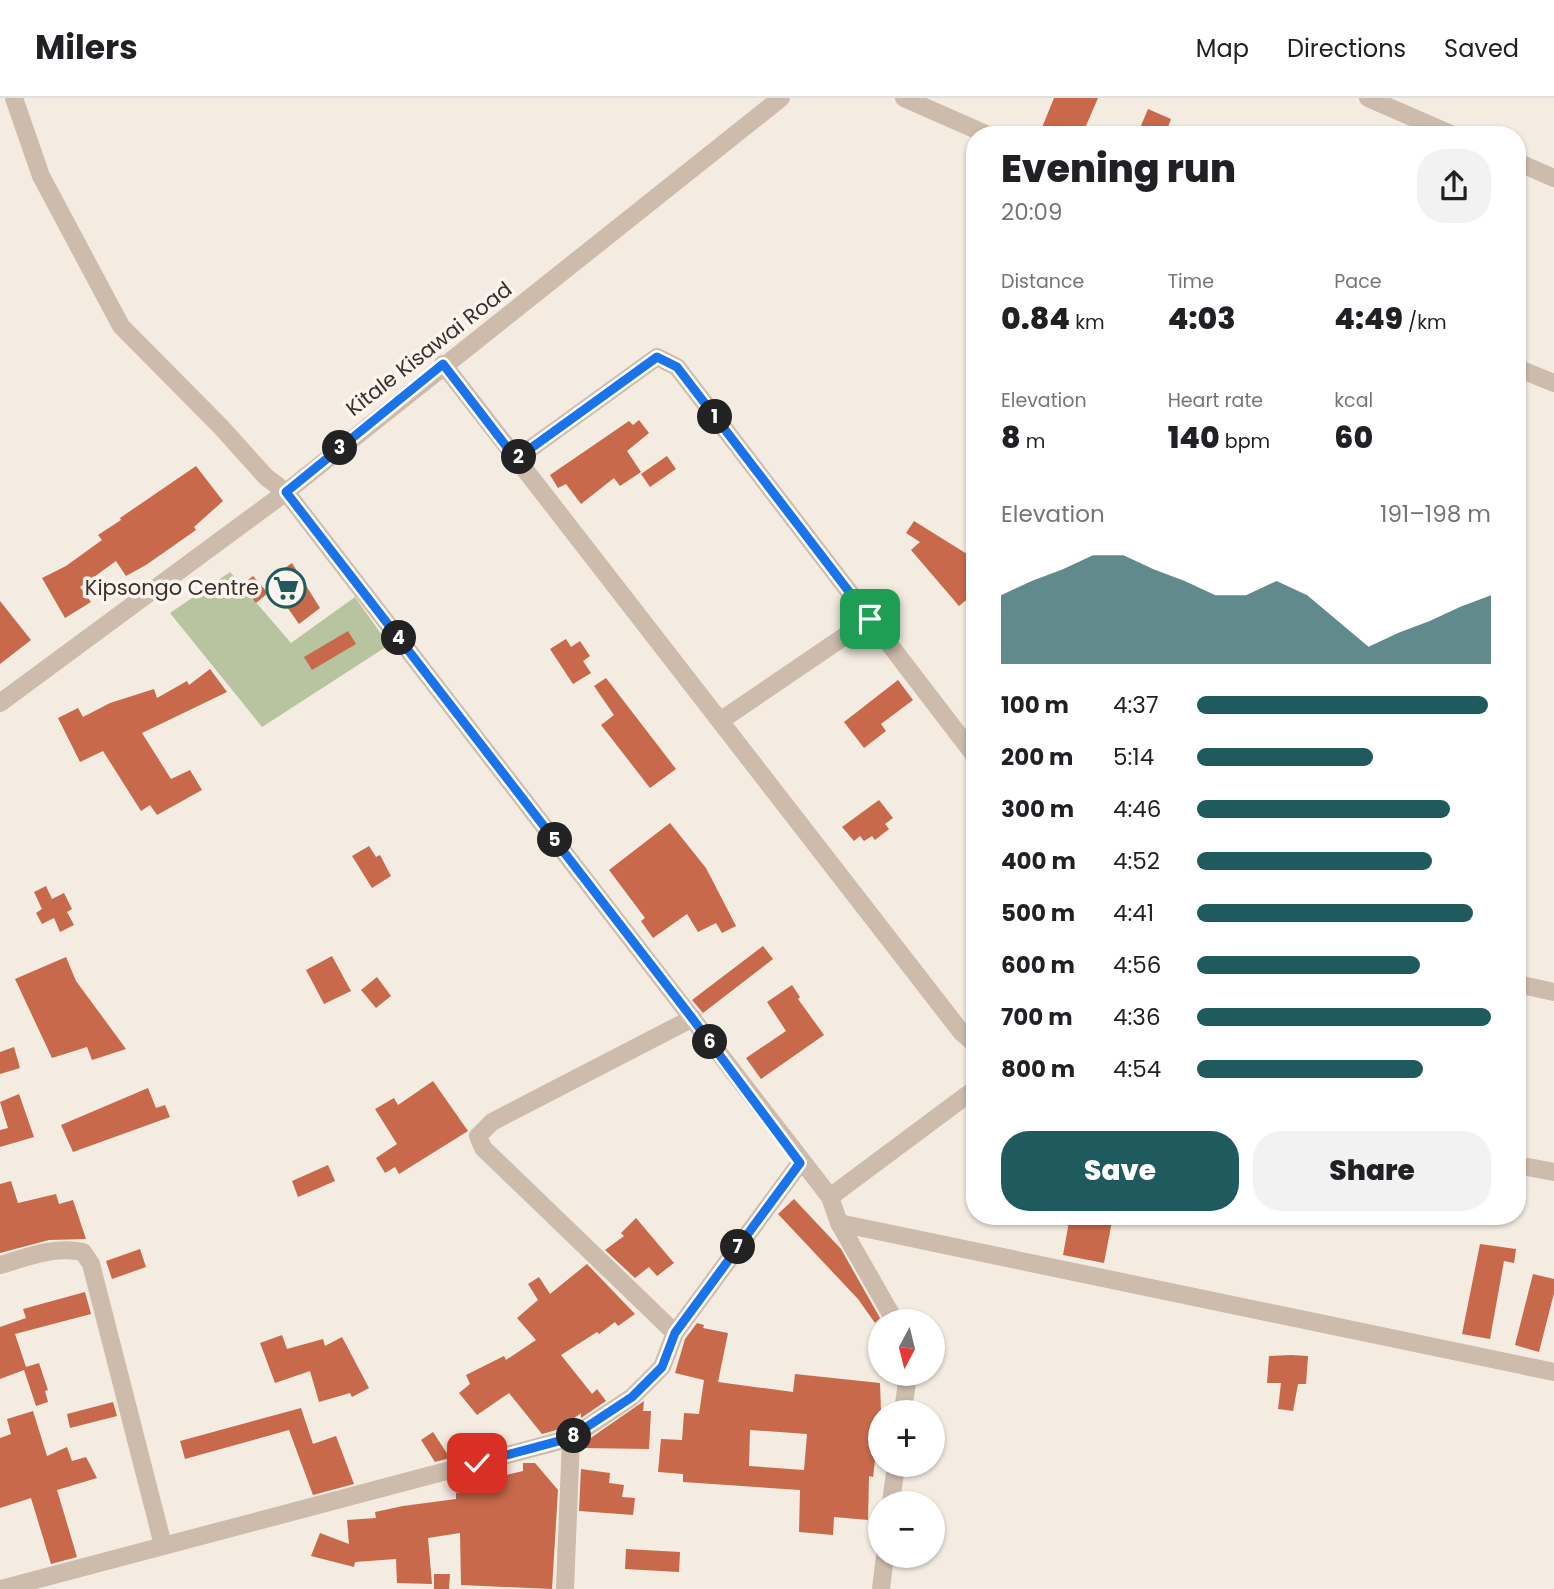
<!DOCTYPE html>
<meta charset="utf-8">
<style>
body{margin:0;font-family:Poppins,sans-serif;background:#f2f2f2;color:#202124;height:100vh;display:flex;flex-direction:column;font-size:26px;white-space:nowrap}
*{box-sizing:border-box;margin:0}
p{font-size:23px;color:#757577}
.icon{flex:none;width:38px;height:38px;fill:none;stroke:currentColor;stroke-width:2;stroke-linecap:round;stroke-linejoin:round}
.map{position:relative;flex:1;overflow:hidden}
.panel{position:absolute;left:966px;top:28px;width:560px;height:1099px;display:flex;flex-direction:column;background:#fff;border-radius:28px;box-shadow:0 2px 5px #0004}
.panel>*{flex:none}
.needle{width:46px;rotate:187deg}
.fabs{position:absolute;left:868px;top:1211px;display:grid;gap:14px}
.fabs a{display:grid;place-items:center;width:77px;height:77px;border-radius:50%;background:#fff;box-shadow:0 2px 5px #0004;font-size:35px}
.pin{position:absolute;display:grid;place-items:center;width:60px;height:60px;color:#fff;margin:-30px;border-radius:14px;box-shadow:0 4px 10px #0006}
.km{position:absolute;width:35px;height:35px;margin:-18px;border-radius:50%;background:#222;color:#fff;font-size:19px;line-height:35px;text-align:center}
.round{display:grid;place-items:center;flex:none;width:74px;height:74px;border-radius:28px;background:#f2f2f2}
.headline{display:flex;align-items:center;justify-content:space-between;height:119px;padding:0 35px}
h1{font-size:38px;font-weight:800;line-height:52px}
.stats{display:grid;grid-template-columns:repeat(3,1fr);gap:10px;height:119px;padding:7px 35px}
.stats div{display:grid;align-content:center}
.stats b{font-size:30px;font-weight:800}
.stats small{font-size:19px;font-weight:400}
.stats p{font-size:19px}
.chart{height:196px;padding:14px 35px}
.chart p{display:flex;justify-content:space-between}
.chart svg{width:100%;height:126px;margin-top:7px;fill:#1f5a5e;opacity:.7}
.cta{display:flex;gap:14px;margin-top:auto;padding:14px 35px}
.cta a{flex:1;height:80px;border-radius:28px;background:#1f5a5e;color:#fff;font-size:28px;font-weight:800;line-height:80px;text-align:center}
.cta a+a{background:#f2f2f2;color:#202124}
ul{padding:0 35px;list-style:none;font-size:23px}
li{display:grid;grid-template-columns:112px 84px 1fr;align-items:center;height:52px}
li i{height:18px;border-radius:9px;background:#1f5a5e}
header{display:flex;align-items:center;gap:42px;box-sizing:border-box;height:98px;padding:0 35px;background:#fff;border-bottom:2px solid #e0e0e0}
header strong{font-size:33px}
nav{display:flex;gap:38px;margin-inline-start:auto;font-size:24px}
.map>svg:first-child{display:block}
</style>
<header>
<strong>Milers</strong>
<nav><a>Map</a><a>Directions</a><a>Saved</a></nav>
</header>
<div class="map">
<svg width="1554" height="1491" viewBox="0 0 1554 1491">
<rect width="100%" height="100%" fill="#f4ebe1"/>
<path fill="#b8c4a0" d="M230,474l61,71 64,-46 34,48 -127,82 -92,-114z"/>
<g fill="#c8694b" fill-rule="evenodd">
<path d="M1054,0h44l-16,37h-43z"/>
<path d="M1148,11l23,10 -6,16h-28z"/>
<path d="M639,322l10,13 -22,18 14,21 -21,14 -6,-8 -33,26 -15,-20 -8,4 -8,-13 79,-54 4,4z"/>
<path d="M667,358l9,13 -26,18 -9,-13z"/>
<path d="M196,368l27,35 -29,26 2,3 -50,35 -20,11 -10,-15 -36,26 11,15 -26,16 -23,-40 24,-12 36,-26 -4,-5 23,-15 -1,-2z"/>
<path d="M914,423l61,38v34l-16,13 -48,-56 9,-8 -14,-9z"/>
<path d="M292,465l28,45 -21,16 -31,-44z"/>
<path d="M253,478l15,17 -12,10 -14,-18z"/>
<path d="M0,503l31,39 -31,24z"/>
<path d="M348,533l8,13 -44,26 -8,-13z"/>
<path d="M566,541l5,8 9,-6 10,15 -7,5 8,12 -18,11 -23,-35z"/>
<path d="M210,571l17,23 -85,41 29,46 19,-9 12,20 -45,25 -7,-10 -9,6 -38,-60 -23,11 -22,-44 20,-10 5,9 27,-14 44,-14 3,9 30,-17 2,4z"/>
<path d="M606,580l70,91 -26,19 -49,-63 13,-10 -20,-29z"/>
<path d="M898,582l15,20 -32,24 5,7 -22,17 -20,-26z"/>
<path d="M879,702l14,18 -8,6 4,5 -14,11 -3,-4 -8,5 -4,-5 -6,5 -12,-14z"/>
<path d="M670,725l36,45 30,58 -14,7 -6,-10 -18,9 -11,-18 -34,24 -12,-17 4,-3 -36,-48z"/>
<path d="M369,748l7,11 4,-2 11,21 -19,12 -20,-32z"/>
<path d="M46,788l6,13 12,-6 8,16 -5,3 7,13 -14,7 -6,-14 -12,6 -6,-11 6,-4 -8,-17z"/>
<path d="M763,848l10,13 -70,54 -11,-13z"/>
<path d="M332,858l19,35 -27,13 -18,-34z"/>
<path d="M66,859l10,24 50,68 -34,11 -5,-13 -35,11 -37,-79z"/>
<path d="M377,879l14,19 -15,12 -15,-18z"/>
<path d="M792,887l8,12 -2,2 26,36 -63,44 -15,-21 40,-27 -19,-29z"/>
<path d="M14,949l6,21 -20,6v-22z"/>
<path d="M433,983l35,50 -69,43 -4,-7 -10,6 -9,-15 21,-14 -22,-35 19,-11 4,7z"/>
<path d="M148,990l8,20 9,-3 5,12 -97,35 -12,-27z"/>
<path d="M19,996l15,43 -34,10v-17l8,-2 -8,-26z"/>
<path d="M328,1067l7,16 -37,16 -6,-16z"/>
<path d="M11,1083l7,22 38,-9 3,10 14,-4 13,39 -37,1 -49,13v-69z"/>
<path d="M794,1101l47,50 39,69 -5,5 -17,-24 -80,-85z"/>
<path d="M1070,1118h43l-9,47 -41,-8z"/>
<path d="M636,1120l38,45 -17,13 -8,-9 -14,11 -30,-28 19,-14 -3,-3z"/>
<path d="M1480,1146l36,5 -2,14 -10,-2 -14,78 -28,-5z"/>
<path d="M140,1151l6,18 -34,12 -6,-18z"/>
<path d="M587,1166l48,50 -17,12 -3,-4 -16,12 -2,-2 -36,23 31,39 5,-5 9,12 -25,17v-5l-21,16 -18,5 -33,-41 -32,22 -18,-22 11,-9 -4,-9 38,-19 2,4 30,-20 -19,-22 21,-18 -10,-16 11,-7 11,17z"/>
<path d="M1533,1176l21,5v14l-15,59 -24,-7z"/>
<path d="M85,1194l6,22 -76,20 11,33 13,-4 9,27 -3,1 3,11 -12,4 -12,-36 -24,9v-52l26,-9 -3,-9z"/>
<path d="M697,1225l7,2 -1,3 25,5 -10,49 75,10 2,-18 85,9 1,29 -8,65 -4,-1 -1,44 -34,-3 -1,18 -34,-3 1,-42 -117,-8v-8l-25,-2 3,-33 21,1 2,-27 15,1 5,-34 -29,-7 10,-34zM750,1332l57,4 -3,36 -55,-4z"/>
<path d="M282,1237l5,14 36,-10 2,7 17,-9 27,51 -17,9 -2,-4 -31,9 -9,-31 -35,12 -15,-40z"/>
<path d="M1291,1257l17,1 -2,28h-8l-5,27 -15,-2 3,-26h-14l2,-27z"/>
<path d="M644,1303l-1,10h8l-2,38 -67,-1v-4z"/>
<path d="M113,1304l4,14 -47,12 -3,-14z"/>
<path d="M301,1310l12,36 23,-8 18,48 -41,11 -24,-65 -104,29 -5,-18z"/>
<path d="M33,1313l14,45 20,-9 5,14 14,-4 11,21 -40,12 20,67 -26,7 -20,-66 -31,10v-70l11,-4 -4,-15z"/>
<path d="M433,1334l17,26 -15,4 -14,-22z"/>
<path d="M523,1365h12l23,27 -6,99 -91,-4 -1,-52 -32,5 4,46 -35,-1 -1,-24 -41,3 -1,5 -43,-11 9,-23 29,11 -2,-24 29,-2 -1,-6 28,-6 53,-7v-6l28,-4v-4l15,-3 -1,-5 25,-6z"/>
<path d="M581,1371l29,4 -1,10 15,2 -2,12 13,1 -2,17 -54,-4z"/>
<path d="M626,1451l54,3 -1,20 -54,-3z"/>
<path d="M434,1476h16l-1,15h-15z"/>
</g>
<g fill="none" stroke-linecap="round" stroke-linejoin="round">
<g stroke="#cdbbac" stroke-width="18">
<path d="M14,0l27,78 80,150 100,101 45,50 20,15 544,705 9,26 56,98"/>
<path d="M904,0l84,37"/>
<path d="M1368,0l85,37"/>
<path d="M1517,64l37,16"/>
<path d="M443,266l519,669 13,11"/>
<path d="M1517,270l37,15"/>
<path d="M516,361l141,-102 20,10 298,389"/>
<path d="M0,605l286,-211 495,-394"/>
<path d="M720,623l150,-102"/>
<path d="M1517,886l37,8"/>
<path d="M1517,1067l37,7"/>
<path d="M830,1099l145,-108"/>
<path d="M839,1125l715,149"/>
<path d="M0,1167c28,-8 54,-19 83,-13l8,12 72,281"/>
<path d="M675,1235l-192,-185 -5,-12 14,-14 201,-104"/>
<path d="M903,1314l5,-38"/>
<path d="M891,1405l5,-38"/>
<path d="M1,1491l570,-151 61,-41 30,-30 13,-34 125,-170"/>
<path d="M565,1491l6,-151"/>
<path d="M881,1491l4,-33"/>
</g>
</g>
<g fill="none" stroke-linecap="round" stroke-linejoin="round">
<g stroke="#fff" stroke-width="14">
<path id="route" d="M477,1365l93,-25 62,-41 30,-30 13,-34 125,-170 -108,-145 -406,-526 157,-128 73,95 141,-102 20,10 193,252"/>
</g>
<use href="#route" stroke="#1a73e8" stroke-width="9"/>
</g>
<defs>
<g id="supermarket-ring" transform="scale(2.0125)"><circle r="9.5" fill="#fbf5ee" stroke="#1f5a5e" stroke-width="1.5"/><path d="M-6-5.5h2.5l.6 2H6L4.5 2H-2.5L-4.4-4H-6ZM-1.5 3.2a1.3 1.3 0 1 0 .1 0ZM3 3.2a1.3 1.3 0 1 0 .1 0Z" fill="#1f5a5e"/></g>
</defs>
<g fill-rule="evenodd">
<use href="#supermarket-ring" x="286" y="490"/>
</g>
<g text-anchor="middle" stroke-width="7" stroke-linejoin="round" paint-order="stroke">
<g font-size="21" fill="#3b302b" stroke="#fbf5ee">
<text transform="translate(429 251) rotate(-38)" y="7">Kitale Kisawai Road</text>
</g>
<g font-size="21" fill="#3b302b" stroke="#fbf5ee" text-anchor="end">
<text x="259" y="497">Kipsongo Centre</text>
</g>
</g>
</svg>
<div class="fabs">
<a><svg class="needle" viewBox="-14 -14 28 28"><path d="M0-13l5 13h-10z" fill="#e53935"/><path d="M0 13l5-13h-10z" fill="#757577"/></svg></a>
<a>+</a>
<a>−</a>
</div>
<div class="pin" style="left:870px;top:521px;background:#1e9e55"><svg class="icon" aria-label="arrive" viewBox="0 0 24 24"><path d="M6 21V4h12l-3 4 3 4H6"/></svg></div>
<div class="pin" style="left:477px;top:1365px;background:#d93025"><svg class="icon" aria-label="check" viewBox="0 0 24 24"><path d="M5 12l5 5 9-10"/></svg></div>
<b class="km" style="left:715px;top:319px">1</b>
<b class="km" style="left:519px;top:359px">2</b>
<b class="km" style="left:340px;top:350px">3</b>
<b class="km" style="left:399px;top:540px">4</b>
<b class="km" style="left:555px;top:742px">5</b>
<b class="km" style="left:710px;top:944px">6</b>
<b class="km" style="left:738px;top:1149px">7</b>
<b class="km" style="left:574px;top:1338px">8</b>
<section class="panel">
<div class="headline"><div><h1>Evening run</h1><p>20:09</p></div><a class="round"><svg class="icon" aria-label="share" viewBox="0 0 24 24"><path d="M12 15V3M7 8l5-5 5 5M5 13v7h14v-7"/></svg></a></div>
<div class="stats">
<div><p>Distance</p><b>0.84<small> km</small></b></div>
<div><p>Time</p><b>4:03</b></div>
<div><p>Pace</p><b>4:49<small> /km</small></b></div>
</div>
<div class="stats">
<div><p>Elevation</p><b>8<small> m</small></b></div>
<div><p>Heart rate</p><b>140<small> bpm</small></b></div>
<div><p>kcal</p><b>60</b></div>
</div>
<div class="chart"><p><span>Elevation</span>191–198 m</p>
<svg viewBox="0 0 160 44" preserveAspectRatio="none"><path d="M0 44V20L10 15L20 11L30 6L40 6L50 11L60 15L70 20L80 20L90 15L100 20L110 29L120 38L130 33L140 29L150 24L160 20V44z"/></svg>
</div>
<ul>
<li><b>100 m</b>4:37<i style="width:99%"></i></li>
<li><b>200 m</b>5:14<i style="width:60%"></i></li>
<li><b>300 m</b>4:46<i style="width:86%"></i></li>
<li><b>400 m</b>4:52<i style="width:80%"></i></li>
<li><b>500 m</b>4:41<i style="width:94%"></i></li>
<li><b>600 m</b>4:56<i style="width:76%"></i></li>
<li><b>700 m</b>4:36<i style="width:100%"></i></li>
<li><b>800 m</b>4:54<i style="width:77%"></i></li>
</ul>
<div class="cta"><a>Save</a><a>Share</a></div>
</section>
</div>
